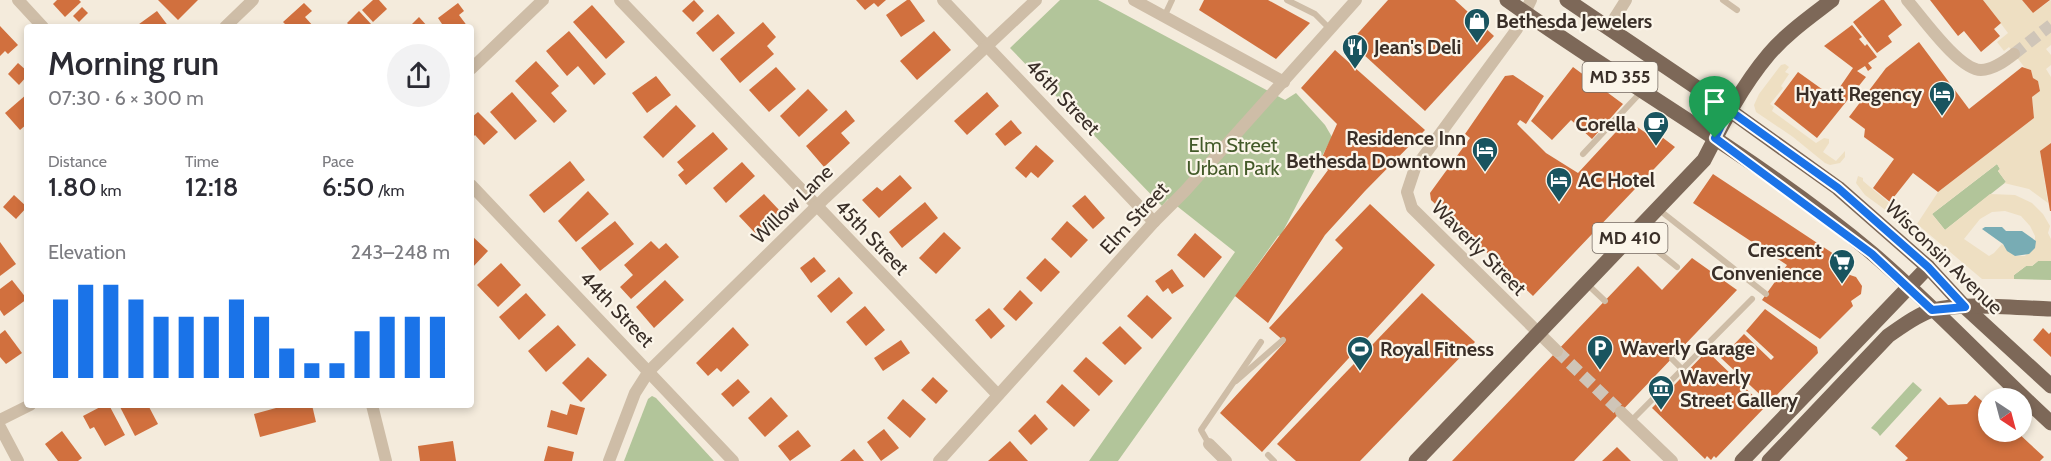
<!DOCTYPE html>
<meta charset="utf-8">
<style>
body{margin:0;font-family:Cabin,sans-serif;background:#f2f2f3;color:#2b2b33;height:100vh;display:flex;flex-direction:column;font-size:22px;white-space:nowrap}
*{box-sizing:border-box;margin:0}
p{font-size:20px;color:#7c7c81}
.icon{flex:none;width:33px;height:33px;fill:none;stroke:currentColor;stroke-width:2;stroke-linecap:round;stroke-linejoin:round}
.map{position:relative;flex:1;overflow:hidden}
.details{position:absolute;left:24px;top:24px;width:450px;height:384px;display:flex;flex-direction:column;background:#fff;border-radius:6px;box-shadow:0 3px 9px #0003}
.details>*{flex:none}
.needle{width:39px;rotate:144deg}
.buttons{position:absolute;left:1978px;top:388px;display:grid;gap:12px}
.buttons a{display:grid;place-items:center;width:54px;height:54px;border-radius:50%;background:#fff;box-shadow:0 3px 9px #0003;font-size:30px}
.pin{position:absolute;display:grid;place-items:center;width:51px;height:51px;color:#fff;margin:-62px -26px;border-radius:50% 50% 50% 0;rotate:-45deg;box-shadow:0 0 6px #0007}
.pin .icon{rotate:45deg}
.round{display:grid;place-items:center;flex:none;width:63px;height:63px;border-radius:32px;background:#f2f2f3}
.headline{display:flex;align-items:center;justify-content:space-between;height:102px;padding:0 24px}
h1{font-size:33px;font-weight:600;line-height:45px}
.figures{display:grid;grid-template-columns:repeat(3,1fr);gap:9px;height:102px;padding:6px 24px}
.figures div{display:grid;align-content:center}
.figures b{font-size:26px;font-weight:600}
.figures small{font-size:16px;font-weight:400}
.figures p{font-size:16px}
.chart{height:168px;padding:12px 24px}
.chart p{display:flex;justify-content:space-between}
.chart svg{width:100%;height:108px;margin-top:6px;stroke:#1a73e8;stroke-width:6}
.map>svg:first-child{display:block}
</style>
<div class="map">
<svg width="2051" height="461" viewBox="0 0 2051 461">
<rect width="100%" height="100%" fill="#f4ebdc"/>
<g fill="#b2c59a">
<path d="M1060,0h38l187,100 11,-7 29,32 7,12 -51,98 -3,1 -160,225h-29l146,-209 -67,-53 -6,7 -152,-158z"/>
<path d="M1997,164l3,5 -2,2 8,11 -61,48 -13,-16z"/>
<path d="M2038,261h13v19l-37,-1v-4l12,-9h6z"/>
<path d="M1913,382l9,8 -42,46 -3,-4 -6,-4z"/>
<path d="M652,396l4,2 58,63h-90l24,-62z"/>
</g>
<g fill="#eedfc2" fill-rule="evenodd">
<path d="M1983,0h39l11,13 18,-13v45l-5,4 5,6v10l-5,4 5,8v66l-11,9 8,51 -19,-14 -25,-6 2,-1 -8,-11 2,-2 -3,-5 -65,50 13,16 45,-36 25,1 17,8 11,11 7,12 -2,7 3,6v22h-13l-6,5h-6l-12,9v4h-32l-65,-55 21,-32 96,-74 -2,-21 8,-6 -2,-10 -5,-3 -2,-8 -6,-2 -16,-21 -5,4 -7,-9 11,-9zM2005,211l16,5 9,10 5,10v9l-10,11h-10l-13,-12 -8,9 -5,3 -25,-17 16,-20 12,-7z"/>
<path d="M1785,64l4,3 -4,5 4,2 -8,12 2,2 -13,16 4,3 -2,4 44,32 8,-5 5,1v4l-6,9 13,9 9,-10v6l-5,6 -10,2 -5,-2 -32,-26 -37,-25 -2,-7 5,-11 22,-29z"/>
<path d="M1858,176l5,2v3l31,26 4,-1 4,3 -1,3 -10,2 -26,-19 -9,-12z"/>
</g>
<path fill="#78acb4" d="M1985,227h17l4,4h16l14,10 -1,7 -6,6 -14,2 -8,-5 -4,-7 -21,-15z"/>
<g fill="#d1703e">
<path d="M57,0h22l2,2 -16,15 -12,-13z"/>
<path d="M158,0h40l-20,20z"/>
<path d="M373,0h6l8,9 -14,13 -11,-12z"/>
<path d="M694,0l10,11 -11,11 -11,-11z"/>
<path d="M856,0h30l-8,7 -4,-4 -9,7z"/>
<path d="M907,0h3l15,21 -24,16 -15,-22z"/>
<path d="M1204,0h64l42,23 -34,36 -77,-49z"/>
<path d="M1388,0h67l39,36 -69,75 -75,-69z"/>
<path d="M1881,0h3l18,25 -14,11 4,6 -15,11 -24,-31z"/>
<path d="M1930,0h53l18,23 -7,6 6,7 -19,16 -17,-21 -6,5z"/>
<path d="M2022,0h28l-17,13z"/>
<path d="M304,3l8,8 -7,6 9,10h-26l-5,-5z"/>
<path d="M458,3l6,8 -5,4 9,12h-24l-6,-9z"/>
<path d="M592,5l33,37 -19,17 -33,-37z"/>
<path d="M82,7l6,6 -9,9 -6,-6z"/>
<path d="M157,11l12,16h-34z"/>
<path d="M359,11l13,14 -3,2h-18l-4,-4z"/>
<path d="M718,14l17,19 -22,19 -17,-19z"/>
<path d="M419,17l9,10h-19z"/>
<path d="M763,22l13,15 -9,9 7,8 -34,29 -20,-24z"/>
<path d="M1852,25l10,12 -3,2 6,7 2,-2 10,13 -9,6 4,5 -4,3 -3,-5 -8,5 9,6 -49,61 -43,-34 24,-32 35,25 20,-29 -29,-22z"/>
<path d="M0,26l18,19 -10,9 -3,-3 -5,5z"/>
<path d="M569,31l37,43 -12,11 -16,-19 -11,10 -21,-25z"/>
<path d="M934,31l17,19 -34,30 -17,-19z"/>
<path d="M1919,42l50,67 53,-42 9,3 2,8 5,3 2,10 -8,6 2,21 -96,74 -25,-19 -23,29 -17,-14 21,-29 -30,-22 1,-8 -16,-12 37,-49z"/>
<path d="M1335,50l90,80 -60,61 -40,44 -57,88 -33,-27 93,-126 -8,-8 17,-38 -36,-36z"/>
<path d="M536,61l23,25 -8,7 16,18 -13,12 -39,-42z"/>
<path d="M18,63l9,8v5l-8,9 -11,-11z"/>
<path d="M776,67l20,22 -27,23 -20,-22z"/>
<path d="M1573,67l50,37 -31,35 -21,-19 -19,20 -21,-19z"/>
<path d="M1513,75l31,21 -18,28 -6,-4 -3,4 29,29 32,20 49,-53 19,13 4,-5 25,19 -142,149 -102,-96 -1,-7 40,-55 -5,-4 40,-58z"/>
<path d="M656,76l15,19 -24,18 -15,-20z"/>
<path d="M808,89l20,21 -29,27 -19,-21z"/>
<path d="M512,92l25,29 -22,19 -25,-28z"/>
<path d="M987,92l12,14 -32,29 -13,-14z"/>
<path d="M27,94v30l-7,6 -15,-17z"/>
<path d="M676,105l20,21 -33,32 -20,-21z"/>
<path d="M846,110l9,11 -14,12 9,10 -26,24 -18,-21z"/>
<path d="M478,112l20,20 -14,13 -9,-10 -4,4v-21z"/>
<path d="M1011,120l11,13 -17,13 -10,-12z"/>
<path d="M713,132l15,17 -42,36 -8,-10 6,-5 -7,-8z"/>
<path d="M2051,143v68h-1l-10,-60z"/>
<path d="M1036,145l18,16 -16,17 -7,-6 -5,6 -11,-10z"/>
<path d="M570,161l15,19 -41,33 -15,-18z"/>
<path d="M742,162l13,14 -29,27 -13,-15z"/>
<path d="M1713,174l136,90 -2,3 3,8 6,2 6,9 -1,8 -10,7 2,5 -33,33 -58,-39 25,-35 -94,-62z"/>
<path d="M900,175l12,13 -33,30 -17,-18 15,-13 5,4z"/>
<path d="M588,191l21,23 -33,28 -18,-21z"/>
<path d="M764,194l17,18 -25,22 -17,-18z"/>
<path d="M14,195l13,12 -11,12 -13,-12z"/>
<path d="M1085,195l20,23 -12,11 -21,-23z"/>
<path d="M925,202l13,16 -36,30 -13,-16z"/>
<path d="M1370,204l65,61 -173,187 -42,-39 65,-71 -16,-14 74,-80 -8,-8z"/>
<path d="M615,221l19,23 -34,27 -19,-23z"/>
<path d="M1067,221l21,19 -17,18 -20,-19z"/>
<path d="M944,232l17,16 -25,26 -17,-16z"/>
<path d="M1195,233l27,24 -18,21 -27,-23z"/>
<path d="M471,235l17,16 -16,17 -1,-2z"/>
<path d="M651,241l8,8 7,-6 13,14 -48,42 -11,-12 13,-12 -9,-10z"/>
<path d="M0,242l16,22 -16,12z"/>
<path d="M814,257l12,14 -15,12 -11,-15z"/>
<path d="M1045,258l15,14 -19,20 -15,-14z"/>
<path d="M1692,258l45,32 -163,171h-122l186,-195 24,24z"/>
<path d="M501,263l20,22 -23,22 -21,-22z"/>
<path d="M1172,269l12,17 -12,8 -4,-6 -5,4 -8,-11z"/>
<path d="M839,277l14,16 -22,20 -14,-17z"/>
<path d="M12,280l15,19 -23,17 -4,-6v-21z"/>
<path d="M665,280l19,20 -30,28 -18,-21z"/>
<path d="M1020,290l13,13 -17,18 -13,-12z"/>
<path d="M526,293l20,22 -27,25 -20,-23z"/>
<path d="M1422,293l53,49 -115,119h-64l-19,-17z"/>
<path d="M1147,295l25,23 -20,21 -25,-23z"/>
<path d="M865,306l20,24 -19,16 -20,-24z"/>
<path d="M989,308l16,18 -14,13 -16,-19z"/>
<path d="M1765,309l52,38 1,6 -49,50 -48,-45 23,-24 27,26 3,-3 -28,-26z"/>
<path d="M558,325l18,20 -30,27 -18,-21z"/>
<path d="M1120,326l22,22 -17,17 -23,-22z"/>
<path d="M733,327l16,18 -28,27 -4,-4 -9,8 -12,-13z"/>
<path d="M2043,328l6,6 2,-2v25l-18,-17z"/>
<path d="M5,330l17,23 -16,11 -6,-7v-23z"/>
<path d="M901,340l9,13 -27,18 -9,-13z"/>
<path d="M1707,351l58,56 -49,51 -2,-2 -3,4 -4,-4 -2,3 -53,-51z"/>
<path d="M588,357l19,18 -26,27 -19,-19z"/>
<path d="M1086,357l27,24 -14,15 -26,-25z"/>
<path d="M933,377l15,14 -12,13 -15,-14z"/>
<path d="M738,379l12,13 -17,15 -12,-13z"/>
<path d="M1062,384l28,26 -16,17 -28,-25z"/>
<path d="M1975,395l14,12v25h28l27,25 -4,4h-135l3,-3 -13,-12 45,-49 8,8 19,-1z"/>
<path d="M771,397l17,19 -23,21 -17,-19z"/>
<path d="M903,399l23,20 -16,19 -23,-20z"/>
<path d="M570,404l15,4 -8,27 -30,-8 4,-17 16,5z"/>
<path d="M104,405h5l16,30 -20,11 -11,-19 -4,2 -7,-13z"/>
<path d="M119,405h29l10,19 -23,12z"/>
<path d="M287,405h25l4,17 -56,15 -6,-23z"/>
<path d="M1035,414l13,15 -17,16 -13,-14z"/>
<path d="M884,429l15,19 -18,13 -14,-19z"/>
<path d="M798,430l13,16 -21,15 -12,-15z"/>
<path d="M62,431l20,27 -4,3h-20l-13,-17z"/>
<path d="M453,441l3,20h-36l-2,-15z"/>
<path d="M1010,441l18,20h-40z"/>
<path d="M548,446l26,6 -2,9h-28z"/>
<path d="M1617,447l14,14h-29z"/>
<path d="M854,449l10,12h-24z"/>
</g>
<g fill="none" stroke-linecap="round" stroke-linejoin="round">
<g stroke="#cfc5b8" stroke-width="12" stroke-dasharray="12 6" stroke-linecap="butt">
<path d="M2014,54l37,-29"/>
<path d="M1557,351l64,61"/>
</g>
<g stroke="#cebda7" stroke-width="6">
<path d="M1287,0l28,14 15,15"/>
<path d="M1723,0l14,10"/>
<path d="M1164,17l8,-17"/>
<path d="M1583,154l59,-63"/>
<path d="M1658,209l108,85"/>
<path d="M1635,233l42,34"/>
<path d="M1587,284l18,17"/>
<path d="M1672,359l10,10"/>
<path d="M1236,381l47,-41"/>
<path d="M1630,422l122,-123"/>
<path d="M1209,444l-8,-14 60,-88"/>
<path d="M1268,455l6,6"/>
</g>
<g stroke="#cebda7" stroke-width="12">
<path d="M18,0l25,27"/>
<path d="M620,0l378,395"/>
<path d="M943,0l211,222"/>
<path d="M1134,0l150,82"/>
<path d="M1531,0l-14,29 -102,139 -8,24 5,16 145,143"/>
<path d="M1907,0c15,17 52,70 74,70 12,0 24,-9 33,-16"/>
<path d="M225,27l28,-27"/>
<path d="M1609,27l17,-27"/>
<path d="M471,69l72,-69"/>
<path d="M471,185l262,276"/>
<path d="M372,405l14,56"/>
<path d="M1621,412l51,49"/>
<path d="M0,420l30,-15"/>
<path d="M0,427l18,34"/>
<path d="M1209,444l17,17"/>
<path d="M609,461l26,-68 14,-22 176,-173 211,-198"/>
<path d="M939,461l215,-239 31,-31 171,-191"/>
</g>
<g stroke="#7d6858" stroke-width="15">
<path d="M1507,0c120,86 252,158 366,254 62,53 118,114 178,169"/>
<path d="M1567,0l151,102 120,86 90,79 37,40 86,79"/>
<path d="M1416,461l288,-301c19,-37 38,-74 65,-106 18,-21 41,-37 63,-54"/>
<path d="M1742,461l186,-194"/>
<path d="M1769,461l119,-125c13,-9 30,-22 45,-26 30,-8 85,-2 118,-1"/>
</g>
</g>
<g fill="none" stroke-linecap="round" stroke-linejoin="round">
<g stroke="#fff" stroke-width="12">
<path id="route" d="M1729,110l109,78 90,79 37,40 -33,3 -60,-56 -157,-116z"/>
</g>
<use href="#route" stroke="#1a73e8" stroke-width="8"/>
</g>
<defs>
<g id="shop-pin" transform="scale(1.35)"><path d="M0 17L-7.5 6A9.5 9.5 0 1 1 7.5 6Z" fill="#19545f" stroke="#fbf5e9"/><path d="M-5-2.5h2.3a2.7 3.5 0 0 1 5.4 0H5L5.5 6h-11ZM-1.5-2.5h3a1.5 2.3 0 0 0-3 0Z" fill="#fff"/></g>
<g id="restaurant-pin" transform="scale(1.35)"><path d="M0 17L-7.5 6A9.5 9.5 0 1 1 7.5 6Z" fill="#19545f" stroke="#fbf5e9"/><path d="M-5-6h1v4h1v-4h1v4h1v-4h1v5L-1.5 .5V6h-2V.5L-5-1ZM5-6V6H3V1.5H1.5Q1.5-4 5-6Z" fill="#fff"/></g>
<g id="hotel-pin" transform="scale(1.35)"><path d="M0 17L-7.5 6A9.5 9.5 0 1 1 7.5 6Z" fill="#19545f" stroke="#fbf5e9"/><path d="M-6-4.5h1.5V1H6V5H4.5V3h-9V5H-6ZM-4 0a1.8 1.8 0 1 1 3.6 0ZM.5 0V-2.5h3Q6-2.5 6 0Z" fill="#fff"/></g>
<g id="cafe-pin" transform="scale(1.35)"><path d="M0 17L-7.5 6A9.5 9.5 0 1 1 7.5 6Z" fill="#19545f" stroke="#fbf5e9"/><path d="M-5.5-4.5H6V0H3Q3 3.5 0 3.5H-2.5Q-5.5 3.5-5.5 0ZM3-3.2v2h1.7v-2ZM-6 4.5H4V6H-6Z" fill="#fff"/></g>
<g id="supermarket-pin" transform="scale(1.35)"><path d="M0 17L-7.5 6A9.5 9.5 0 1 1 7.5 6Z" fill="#19545f" stroke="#fbf5e9"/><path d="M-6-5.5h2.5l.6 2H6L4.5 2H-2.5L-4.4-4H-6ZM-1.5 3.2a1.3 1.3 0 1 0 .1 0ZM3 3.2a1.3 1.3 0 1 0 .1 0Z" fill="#fff"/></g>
<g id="parking-pin" transform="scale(1.35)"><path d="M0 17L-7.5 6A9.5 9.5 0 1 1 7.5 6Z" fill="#19545f" stroke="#fbf5e9"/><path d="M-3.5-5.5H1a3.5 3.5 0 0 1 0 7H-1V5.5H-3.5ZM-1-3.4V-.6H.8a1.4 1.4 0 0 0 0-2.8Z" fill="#fff"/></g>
<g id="stadium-pin" transform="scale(1.35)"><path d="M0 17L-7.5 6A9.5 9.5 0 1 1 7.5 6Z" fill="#19545f" stroke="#fbf5e9"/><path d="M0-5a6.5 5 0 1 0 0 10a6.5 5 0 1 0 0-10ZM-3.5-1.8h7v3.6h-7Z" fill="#fff"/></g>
<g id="museum-pin" transform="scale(1.35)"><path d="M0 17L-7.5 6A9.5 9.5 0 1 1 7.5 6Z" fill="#19545f" stroke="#fbf5e9"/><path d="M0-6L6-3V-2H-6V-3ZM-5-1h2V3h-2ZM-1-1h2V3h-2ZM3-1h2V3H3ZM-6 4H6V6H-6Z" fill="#fff"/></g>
</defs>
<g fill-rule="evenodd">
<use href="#shop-pin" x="1477" y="21"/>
<use href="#restaurant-pin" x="1355" y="47"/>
<use href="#hotel-pin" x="1942" y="94"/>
<use href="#cafe-pin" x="1656" y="124"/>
<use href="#hotel-pin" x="1485" y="150"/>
<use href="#hotel-pin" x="1559" y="180"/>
<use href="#supermarket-pin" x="1842" y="262"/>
<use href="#parking-pin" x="1600" y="348"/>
<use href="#stadium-pin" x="1360" y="349"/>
<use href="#museum-pin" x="1661" y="388"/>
</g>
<g text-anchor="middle" stroke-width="4.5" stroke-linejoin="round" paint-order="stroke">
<g fill="#fbf5e9" stroke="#746a62" stroke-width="1.5">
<rect x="1582.5" y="62" width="75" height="30" rx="4.5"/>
<rect x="1592.5" y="223" width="75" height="30" rx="4.5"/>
</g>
<g font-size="18" font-weight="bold" fill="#3a2f28">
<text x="1620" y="83">MD 355</text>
<text x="1630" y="244">MD 410</text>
</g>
<g font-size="20" font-weight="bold" fill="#3a2f28" stroke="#fbf5e9" text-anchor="start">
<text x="1496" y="28">Bethesda Jewelers</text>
<text x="1374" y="54">Jean's Deli</text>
<text x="1922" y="101" text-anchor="end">Hyatt Regency</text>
<text x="1636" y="131" text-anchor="end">Corella</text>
<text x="1466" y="145" text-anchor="end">Residence Inn<tspan x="1466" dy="23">Bethesda Downtown</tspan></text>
<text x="1578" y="187">AC Hotel</text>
<text x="1822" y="257" text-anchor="end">Crescent<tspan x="1822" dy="23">Convenience</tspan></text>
<text x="1620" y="355">Waverly Garage</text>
<text x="1380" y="356">Royal Fitness</text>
<text x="1680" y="384">Waverly<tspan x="1680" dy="23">Street Gallery</tspan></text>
</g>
<g font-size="20" fill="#3a2f28" stroke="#fbf5e9">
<text transform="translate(1063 97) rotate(46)" y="7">46th Street</text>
<text transform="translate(792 204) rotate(-44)" y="7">Willow Lane</text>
<text transform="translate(1134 218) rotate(-47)" y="7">Elm Street</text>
<text transform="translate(872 237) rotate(46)" y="7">45th Street</text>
<text transform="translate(1479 248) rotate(45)" y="7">Waverly Street</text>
<text transform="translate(1944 257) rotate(44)" y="7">Wisconsin Avenue</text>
<text transform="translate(617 309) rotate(46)" y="7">44th Street</text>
</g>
<g font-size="20" fill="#435a29" stroke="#fbf5e9">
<text x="1233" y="152">Elm Street<tspan x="1233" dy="23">Urban Park</tspan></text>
</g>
</g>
</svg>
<div class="buttons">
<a><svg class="needle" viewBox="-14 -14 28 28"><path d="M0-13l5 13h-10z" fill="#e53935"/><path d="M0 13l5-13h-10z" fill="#7c7c81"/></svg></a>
</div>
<div class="pin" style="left:1715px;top:138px;background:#1e9e55"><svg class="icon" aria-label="arrive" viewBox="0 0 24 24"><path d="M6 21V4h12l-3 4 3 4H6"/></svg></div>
<section class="details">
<div class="headline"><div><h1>Morning run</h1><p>07:30 · 6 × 300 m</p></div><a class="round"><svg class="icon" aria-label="share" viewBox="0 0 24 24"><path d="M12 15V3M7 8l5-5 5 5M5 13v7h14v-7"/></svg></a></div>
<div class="figures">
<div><p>Distance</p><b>1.80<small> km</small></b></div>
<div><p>Time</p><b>12:18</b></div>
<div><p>Pace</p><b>6:50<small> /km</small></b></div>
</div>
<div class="chart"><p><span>Elevation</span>243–248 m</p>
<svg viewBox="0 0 160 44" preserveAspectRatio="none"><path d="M5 44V12M15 44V6M25 44V6M35 44V12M45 44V19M55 44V19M65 44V19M75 44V12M85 44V19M95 44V32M105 44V38M115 44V38M125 44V25M135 44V19M145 44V19M155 44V19"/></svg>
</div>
</section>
</div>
